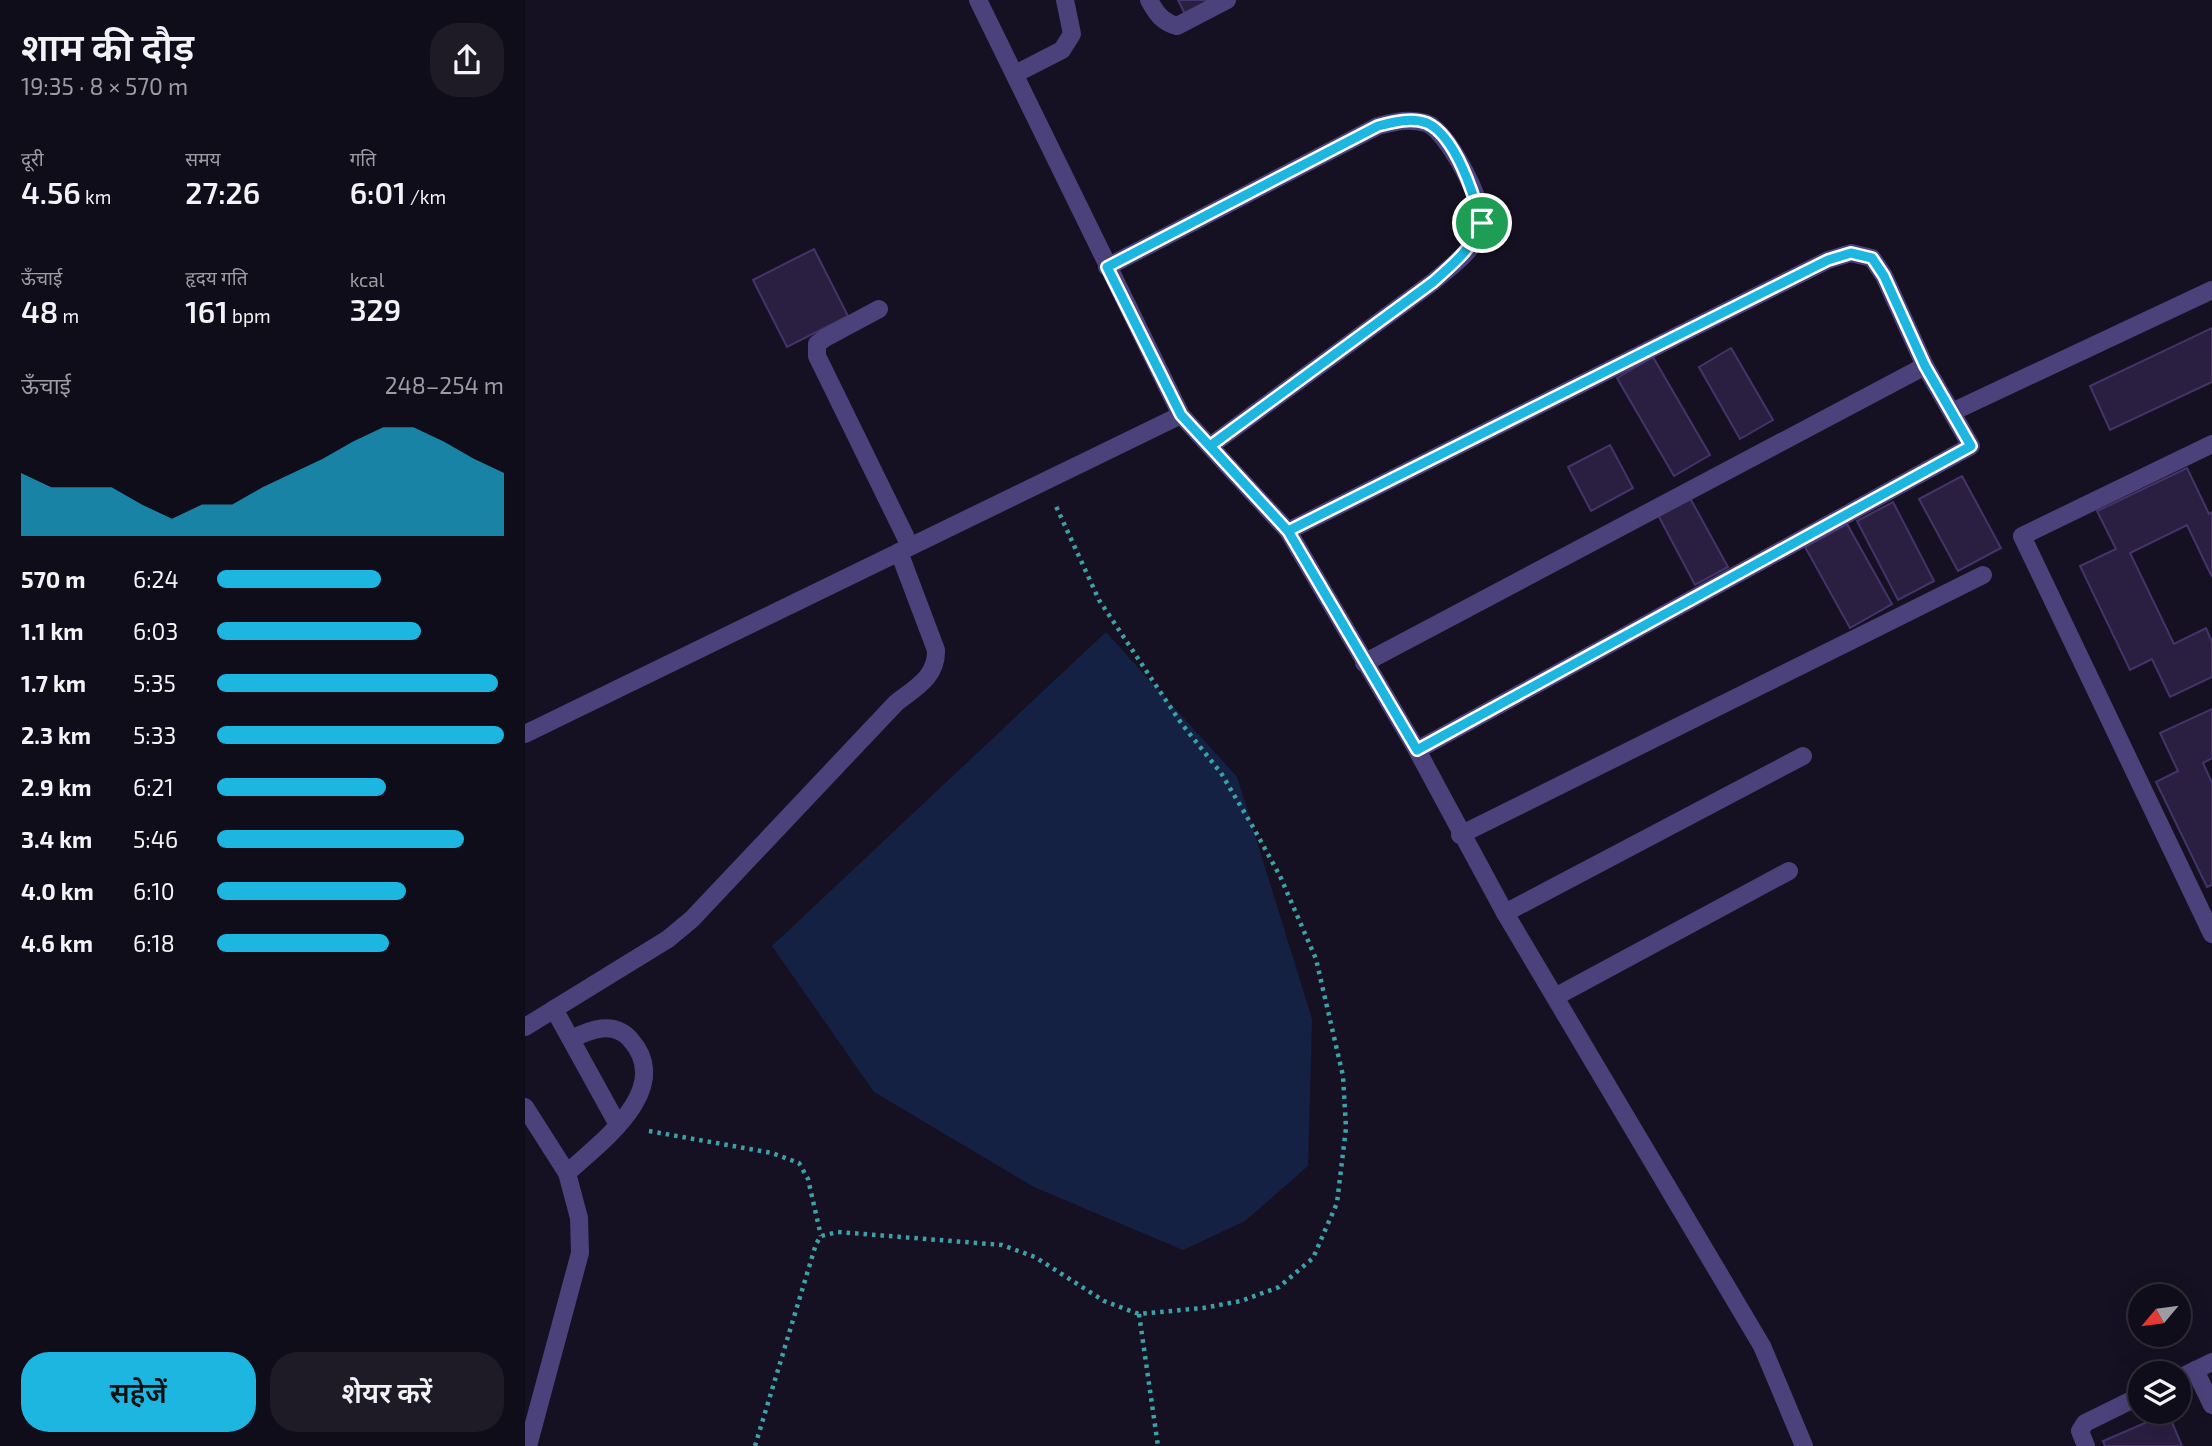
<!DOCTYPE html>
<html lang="hi">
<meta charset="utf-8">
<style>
body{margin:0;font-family:"Exo 2","Noto Sans Devanagari",sans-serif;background:#1e1b27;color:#f1f3f6;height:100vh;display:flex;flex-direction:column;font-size:26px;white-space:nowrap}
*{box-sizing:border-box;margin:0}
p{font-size:23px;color:#9c9ca2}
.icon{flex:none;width:38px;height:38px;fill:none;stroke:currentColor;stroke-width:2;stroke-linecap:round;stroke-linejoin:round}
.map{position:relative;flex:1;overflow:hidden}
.details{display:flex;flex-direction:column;background:#100d1a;width:525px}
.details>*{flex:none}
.needle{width:46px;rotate:241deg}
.controls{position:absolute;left:1603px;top:1284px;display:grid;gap:14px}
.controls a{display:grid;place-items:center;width:63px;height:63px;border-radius:50%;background:#100d1a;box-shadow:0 7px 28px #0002,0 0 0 2px #302d39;font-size:35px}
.pin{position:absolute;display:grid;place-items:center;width:60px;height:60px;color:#fff;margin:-30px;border:4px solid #fff;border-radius:50%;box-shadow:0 2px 7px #0007}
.round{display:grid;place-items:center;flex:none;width:74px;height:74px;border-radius:28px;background:#1e1b27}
.headline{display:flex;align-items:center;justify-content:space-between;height:119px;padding:0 21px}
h1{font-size:38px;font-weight:600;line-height:52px}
.metrics{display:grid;grid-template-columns:repeat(3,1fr);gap:10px;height:119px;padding:7px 21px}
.metrics div{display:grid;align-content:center}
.metrics b{font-size:30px;font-weight:600}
.metrics small{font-size:19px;font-weight:400}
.metrics p{font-size:19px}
.chart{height:196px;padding:14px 21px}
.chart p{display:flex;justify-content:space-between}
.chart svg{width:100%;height:126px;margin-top:7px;fill:#1db6e1;opacity:.7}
.cta{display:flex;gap:14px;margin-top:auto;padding:14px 21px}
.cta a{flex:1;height:80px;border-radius:28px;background:#1db6e1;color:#111;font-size:28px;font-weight:600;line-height:80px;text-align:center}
.cta a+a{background:#1e1b27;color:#f1f3f6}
ul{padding:0 21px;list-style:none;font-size:23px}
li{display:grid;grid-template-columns:112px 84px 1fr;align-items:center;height:52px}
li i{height:18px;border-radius:9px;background:#1db6e1}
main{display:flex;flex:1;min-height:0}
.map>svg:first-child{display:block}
</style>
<main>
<section class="details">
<div class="headline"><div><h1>शाम की दौड़</h1><p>19:35 · 8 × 570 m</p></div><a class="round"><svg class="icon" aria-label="share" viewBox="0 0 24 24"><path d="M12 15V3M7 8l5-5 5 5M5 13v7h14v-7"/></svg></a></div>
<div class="metrics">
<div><p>दूरी</p><b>4.56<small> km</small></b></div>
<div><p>समय</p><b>27:26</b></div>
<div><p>गति</p><b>6:01<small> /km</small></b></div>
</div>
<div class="metrics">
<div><p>ऊँचाई</p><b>48<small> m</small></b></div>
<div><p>हृदय गति</p><b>161<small> bpm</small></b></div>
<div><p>kcal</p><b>329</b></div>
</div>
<div class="chart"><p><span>ऊँचाई</span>248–254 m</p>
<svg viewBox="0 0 160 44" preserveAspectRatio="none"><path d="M0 44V22L10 27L20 27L30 27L40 33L50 38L60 33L70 33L80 27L90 22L100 17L110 11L120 6L130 6L140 11L150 17L160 22V44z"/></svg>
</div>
<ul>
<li><b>570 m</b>6:24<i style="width:57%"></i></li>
<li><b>1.1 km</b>6:03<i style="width:71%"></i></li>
<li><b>1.7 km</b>5:35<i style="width:98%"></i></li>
<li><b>2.3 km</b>5:33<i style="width:100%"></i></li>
<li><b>2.9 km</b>6:21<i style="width:59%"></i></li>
<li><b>3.4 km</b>5:46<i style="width:86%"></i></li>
<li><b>4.0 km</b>6:10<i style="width:66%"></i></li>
<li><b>4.6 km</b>6:18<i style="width:60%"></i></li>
</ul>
<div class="cta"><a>सहेजें</a><a>शेयर करें</a></div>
</section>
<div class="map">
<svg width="1687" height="1446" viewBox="0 0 1687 1446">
<rect width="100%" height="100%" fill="#161122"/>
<path fill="#142143" d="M581,632l131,145 75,242 -4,147 -63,55 -62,29 -149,-63 -160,-95 -102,-146z"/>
<g fill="#2a1f41" stroke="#45346a" stroke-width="2">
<path d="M653,0h37l-29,16z"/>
<path d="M289,249l34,67 -61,31 -34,-67z"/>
<path d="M1687,328v54l-102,48 -20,-44z"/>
<path d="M1206,348l42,72 -33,19 -41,-72z"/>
<path d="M1128,357l57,98 -36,21 -57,-98z"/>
<path d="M1085,445l23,43 -42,23 -23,-44z"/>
<path d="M1662,468l22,46 3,-2v65l-25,-52 -57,28 44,91 32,-16 6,14v35l-42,20 -18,-38 -22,11 -50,-104 36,-17 -19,-38z"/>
<path d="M1437,476l39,72 -43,23 -39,-72z"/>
<path d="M1165,498l38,69 -33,18 -37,-70z"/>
<path d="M1368,502l41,79 -36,19 -41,-79z"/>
<path d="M1322,524l45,80 -42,24 -45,-81z"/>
<path d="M1687,709v49l-9,5 9,20v102l-5,2 -51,-105 22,-11 -18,-38z"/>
<path d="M1643,1413l14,33h-77l-2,-5z"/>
</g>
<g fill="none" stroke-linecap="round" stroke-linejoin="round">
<g stroke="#3ea1a7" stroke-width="4.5" stroke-dasharray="3.5 5" stroke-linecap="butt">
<path d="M124,1131l123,22 27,10 9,16 13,57"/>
<path d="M614,1314l19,132"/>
<path d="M230,1446l61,-202 5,-8 17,-4 164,13 33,12 69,44 35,13 64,-6 38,-7 38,-14 34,-29 24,-55 9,-75 -3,-52 -27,-117 -36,-83 -27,-49 -32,-54 -40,-50 -82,-123 -44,-96"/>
</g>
<g stroke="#4b427b" stroke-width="18">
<path d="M453,0l203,415 107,116 129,219 88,163 257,433 42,100"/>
<path d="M624,0c7,13 13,22 28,26l50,-26"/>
<path d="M490,74l47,-24 10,-16 -7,-34"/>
<path d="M582,267l271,-141c16,-4 31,-8 48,-3 21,7 59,80 56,102 -4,23 -32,42 -49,57l-223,164"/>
<path d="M354,309l-54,29 -8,6v12l93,190"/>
<path d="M1427,412l260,-122"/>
<path d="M1687,444l-190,92 190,398"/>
<path d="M763,531l540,-271 23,-7 21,5 12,18 41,90 46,80 -554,304"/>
<path d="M839,663l561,-297"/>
<path d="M0,734l656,-319"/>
<path d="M935,835l523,-260"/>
<path d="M980,913l298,-157"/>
<path d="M1030,997l234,-126"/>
<path d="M29,1009l64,116"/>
<path d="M0,1027l143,-88 24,-20 204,-216c19,-15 41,-26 40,-53l-37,-98"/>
<path d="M0,1107l42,66 12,45 1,35 -52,193"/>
<path d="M42,1173c34,-31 108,-84 63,-134 -17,-19 -40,-9 -59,0"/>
<path d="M1670,1370l17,35"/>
<path d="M1654,1378l33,-16"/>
<path d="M1561,1446l-6,-15 5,-8 55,-27"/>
</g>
</g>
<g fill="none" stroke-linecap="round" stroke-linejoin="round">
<g stroke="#fff" stroke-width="14">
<path id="route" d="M957,223c-10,26 -29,41 -49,59l-223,164 78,85 540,-271 23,-7 21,5 12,18 41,90 46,80 -554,304 -129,-219 -107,-116 -74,-148 271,-141c15,-4 33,-9 49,-3 29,13 47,73 55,100"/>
</g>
<use href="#route" stroke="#1db6e1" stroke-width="9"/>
</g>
</svg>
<div class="controls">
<a><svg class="needle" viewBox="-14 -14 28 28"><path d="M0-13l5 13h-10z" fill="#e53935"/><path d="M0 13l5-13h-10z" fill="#9c9ca2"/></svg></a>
<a><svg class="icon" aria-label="layers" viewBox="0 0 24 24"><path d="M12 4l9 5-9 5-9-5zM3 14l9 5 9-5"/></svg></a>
</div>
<div class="pin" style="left:957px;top:223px;background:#1e9e55"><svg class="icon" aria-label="arrive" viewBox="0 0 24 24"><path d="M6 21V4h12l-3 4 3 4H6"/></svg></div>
</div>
</main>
